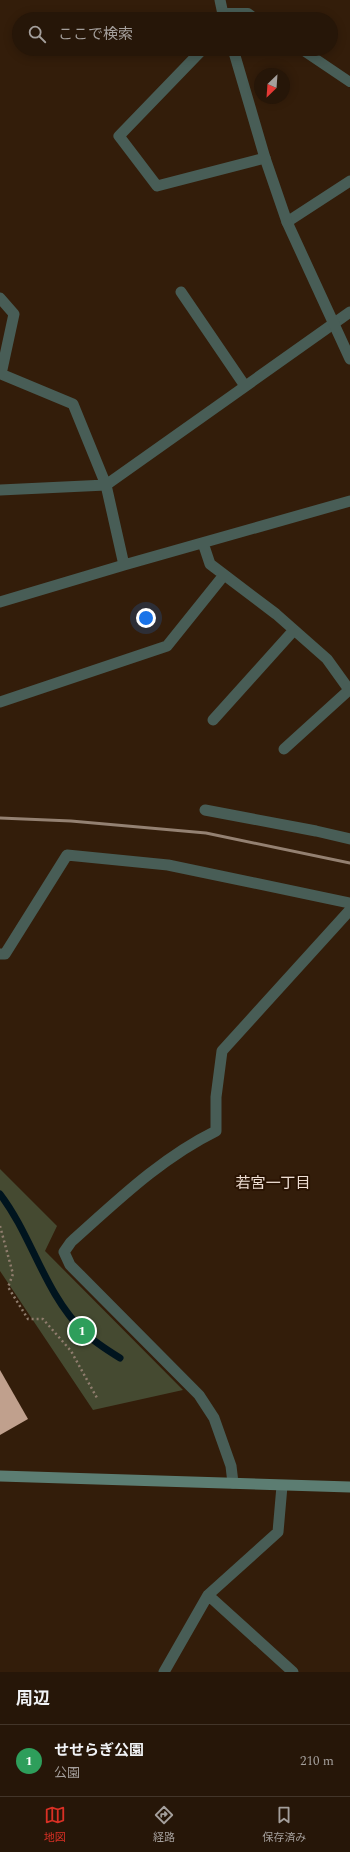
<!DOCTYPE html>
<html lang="ja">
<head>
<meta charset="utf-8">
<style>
  body { margin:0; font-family:Spectral,"Noto Sans JP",serif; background:#322316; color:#f1f3f6 }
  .compass { position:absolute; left:254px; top:68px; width:36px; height:36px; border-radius:50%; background:#261608; box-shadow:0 2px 10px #0003; rotate:205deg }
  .you { position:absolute; left:146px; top:618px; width:14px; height:14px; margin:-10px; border:3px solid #fff; border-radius:50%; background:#1a73e8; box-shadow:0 0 0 6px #1a73e833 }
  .badge { display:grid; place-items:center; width:26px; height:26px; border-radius:50%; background:#d93025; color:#fff; font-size:13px; font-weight:700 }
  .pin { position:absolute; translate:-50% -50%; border:2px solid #fff; box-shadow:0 1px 4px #0006 }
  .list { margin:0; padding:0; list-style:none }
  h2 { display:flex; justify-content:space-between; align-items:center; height:52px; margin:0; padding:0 16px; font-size:17px }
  h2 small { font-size:13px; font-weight:400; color:#a49f9c }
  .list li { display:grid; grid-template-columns:26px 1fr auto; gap:12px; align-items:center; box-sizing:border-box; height:72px; padding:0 16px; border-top:1px solid #423529 }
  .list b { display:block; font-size:15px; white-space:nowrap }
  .list p { margin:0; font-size:13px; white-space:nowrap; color:#a49f9c }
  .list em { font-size:13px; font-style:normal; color:#a49f9c }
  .icon { flex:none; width:22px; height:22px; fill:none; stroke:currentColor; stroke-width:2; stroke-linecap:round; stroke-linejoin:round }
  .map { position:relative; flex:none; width:350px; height:1672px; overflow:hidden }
  .search { position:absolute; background:#261608; box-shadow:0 2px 10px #0003; left:12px; right:12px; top:12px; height:44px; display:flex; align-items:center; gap:10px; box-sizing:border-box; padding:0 14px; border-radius:22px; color:#a49f9c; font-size:15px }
  .sheet { height:124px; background:#261608 }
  nav { display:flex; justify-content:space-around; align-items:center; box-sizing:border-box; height:56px; border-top:1px solid #423529; background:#261608; font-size:11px; color:#a49f9c }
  nav a { display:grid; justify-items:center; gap:2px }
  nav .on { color:#d93025 }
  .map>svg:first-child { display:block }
  .green { fill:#454a31 }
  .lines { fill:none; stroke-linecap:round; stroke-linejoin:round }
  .stream { stroke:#00141e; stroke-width:7 }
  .building { fill:#c0a08d }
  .path { stroke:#907d6e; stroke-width:2.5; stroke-dasharray:2 3; stroke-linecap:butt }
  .service { stroke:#485d56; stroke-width:10 }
  .minor { stroke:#485d56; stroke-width:11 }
  .tertiary { stroke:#485d56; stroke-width:11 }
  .secondary { stroke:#5c7d72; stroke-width:11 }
  .rail { stroke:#948172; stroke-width:3 }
  .labels { text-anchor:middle; stroke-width:4; stroke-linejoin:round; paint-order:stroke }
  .neighbourhood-label { font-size:15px; fill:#efdfd4; stroke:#291302 }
</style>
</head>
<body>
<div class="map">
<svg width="350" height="1672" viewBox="0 0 350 1672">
  <rect width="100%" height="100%" fill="#331d0a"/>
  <path class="green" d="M0,1169L57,1226L45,1251L183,1390L93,1410L0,1271Z"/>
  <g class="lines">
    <path class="stream" d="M0,1194C32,1236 44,1292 83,1331C94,1342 107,1350 120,1358"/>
  </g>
  <path class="building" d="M0,1370L28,1419L0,1435Z"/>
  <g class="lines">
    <path class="path" d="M0,1226L13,1274L8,1287L28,1319H43L71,1351L97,1398"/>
    <path class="service" d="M223,13H248L256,19
      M301,49L350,82"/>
    <path class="minor" d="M203,49L119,136L157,186L265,158
      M287,222L350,181
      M181,292L245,386
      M0,298L14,314L1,374L73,404L106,485L124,565
      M0,490L106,485L350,312
      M203,543L210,564L276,614L327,659L350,691
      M0,602L124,565L350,501
      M0,702L167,646L224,575
      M213,720L294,630
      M284,749L349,690
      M205,810L316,831L350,839
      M0,954H5L67,855L168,865L350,903
      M233,1483L231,1466L214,1418L199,1395L70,1265L64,1252L71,1242C117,1201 161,1158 216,1131V1097L222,1051L350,910
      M208,1595L293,1672
      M164,1672L208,1595L278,1532L282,1486"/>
    <path class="tertiary" d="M220,0L224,19
      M233,49L265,158L287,222L350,359"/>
    <path class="secondary" d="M0,1476L350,1487"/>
    <path class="rail" d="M0,818L71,821L206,833L350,863"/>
  </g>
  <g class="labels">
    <g class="neighbourhood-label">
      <text x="273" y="1188">若宮一丁目</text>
    </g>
  </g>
</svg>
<svg class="compass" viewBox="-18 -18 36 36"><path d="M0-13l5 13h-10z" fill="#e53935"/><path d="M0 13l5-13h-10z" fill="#a49f9c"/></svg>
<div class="you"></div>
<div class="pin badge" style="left:82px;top:1331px;background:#2e9e5b">1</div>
<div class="search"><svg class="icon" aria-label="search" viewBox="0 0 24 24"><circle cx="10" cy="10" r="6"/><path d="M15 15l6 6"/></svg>ここで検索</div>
</div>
<section class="sheet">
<h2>周辺<small></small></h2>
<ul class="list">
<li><span class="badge" style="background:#2e9e5b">1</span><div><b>せせらぎ公園</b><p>公園</p></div><em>210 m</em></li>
</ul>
</section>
<nav>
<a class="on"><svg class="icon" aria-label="map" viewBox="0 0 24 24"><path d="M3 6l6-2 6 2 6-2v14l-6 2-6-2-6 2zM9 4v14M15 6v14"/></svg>地図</a>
<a><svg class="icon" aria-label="directions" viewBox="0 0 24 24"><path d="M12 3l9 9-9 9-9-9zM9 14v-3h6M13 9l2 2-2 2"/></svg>経路</a>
<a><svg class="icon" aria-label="saved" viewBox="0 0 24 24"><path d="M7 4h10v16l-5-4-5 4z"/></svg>保存済み</a>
</nav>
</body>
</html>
